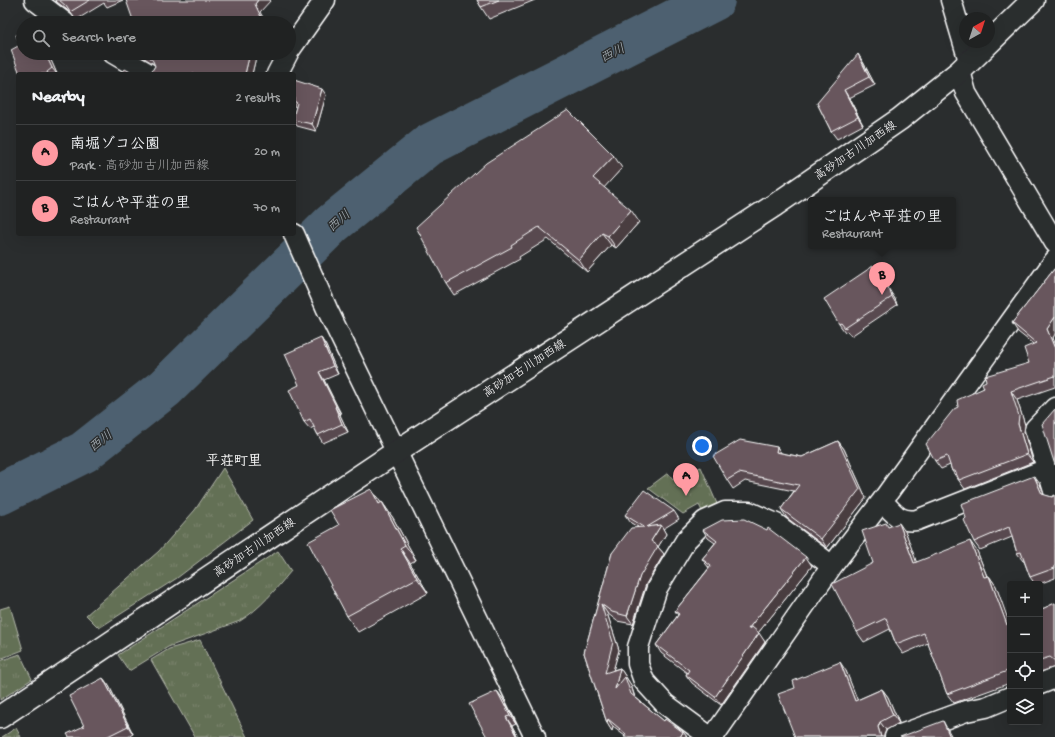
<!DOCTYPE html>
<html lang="en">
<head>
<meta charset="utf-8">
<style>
  body { margin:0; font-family:"Gochi Hand","Klee One",sans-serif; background:#2d2f2f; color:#f1f3f6 }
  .controls { position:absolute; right:12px; bottom:12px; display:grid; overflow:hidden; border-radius:4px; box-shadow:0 4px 16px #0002 }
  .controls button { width:36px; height:36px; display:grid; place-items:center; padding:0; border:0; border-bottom:1px solid #3d3f40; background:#202222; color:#f1f3f6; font:20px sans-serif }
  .compass { position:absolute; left:959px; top:12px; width:36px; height:36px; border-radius:50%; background:#202222; box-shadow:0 4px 16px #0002; rotate:39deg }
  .you { position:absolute; left:702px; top:446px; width:14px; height:14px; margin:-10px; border:3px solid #fff; border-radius:50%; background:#1a73e8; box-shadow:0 0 0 6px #1a73e833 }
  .badge { display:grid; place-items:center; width:26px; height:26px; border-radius:50%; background:#ff9aa2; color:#111; font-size:13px; font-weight:700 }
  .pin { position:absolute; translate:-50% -33px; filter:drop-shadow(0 1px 2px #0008) }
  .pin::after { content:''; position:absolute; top:21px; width:14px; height:12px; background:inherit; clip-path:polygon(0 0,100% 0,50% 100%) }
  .popup { position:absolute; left:808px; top:197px; width:148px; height:52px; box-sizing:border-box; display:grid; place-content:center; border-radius:4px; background:#202222; filter:drop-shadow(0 1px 3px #0005); font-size:13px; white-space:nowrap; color:#a2a4a5 }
  .popup b { font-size:15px; color:#f1f3f6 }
  .popup::after { content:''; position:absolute; left:50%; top:100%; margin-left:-8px; border:8px solid transparent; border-top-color:#202222 }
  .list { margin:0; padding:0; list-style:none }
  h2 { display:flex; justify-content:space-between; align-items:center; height:52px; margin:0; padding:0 16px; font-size:17px }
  h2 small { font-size:13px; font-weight:400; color:#a2a4a5 }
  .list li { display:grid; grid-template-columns:26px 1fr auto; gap:12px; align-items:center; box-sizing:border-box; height:56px; padding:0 16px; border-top:1px solid #3d3f40 }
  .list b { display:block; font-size:15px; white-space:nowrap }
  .list p { margin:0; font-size:13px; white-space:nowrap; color:#a2a4a5 }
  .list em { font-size:13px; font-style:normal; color:#a2a4a5 }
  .icon { flex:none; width:22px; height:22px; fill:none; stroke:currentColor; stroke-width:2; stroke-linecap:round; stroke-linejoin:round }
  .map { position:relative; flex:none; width:1055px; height:737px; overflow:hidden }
  .search { position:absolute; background:#202222; box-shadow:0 4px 16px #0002; left:16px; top:16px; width:280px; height:44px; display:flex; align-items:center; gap:10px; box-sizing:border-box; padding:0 14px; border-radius:22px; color:#a2a4a5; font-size:15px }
  .panel { position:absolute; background:#202222; box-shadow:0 4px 16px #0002; left:16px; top:72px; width:280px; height:164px; border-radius:4px }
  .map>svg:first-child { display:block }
  .grass { fill:url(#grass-tufts); stroke:#b2b7aa }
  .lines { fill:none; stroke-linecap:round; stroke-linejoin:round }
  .river { stroke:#4d6170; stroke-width:42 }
  .minor-casing { stroke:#fff; stroke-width:23 }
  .primary-casing { stroke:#fff; stroke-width:25 }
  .minor { stroke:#2a2d2e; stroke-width:20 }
  .primary { stroke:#2a2d2e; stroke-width:22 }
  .wall { fill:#594a50; stroke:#fff }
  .shaded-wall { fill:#493c41; stroke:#fff }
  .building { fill:#68565d; stroke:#fff }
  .labels { text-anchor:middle; stroke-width:3; stroke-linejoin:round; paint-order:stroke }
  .street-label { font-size:12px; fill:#fff; stroke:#2a2d2e }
  .water-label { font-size:13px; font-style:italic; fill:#afb8bf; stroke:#2a2d2e }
  .quarter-label { font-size:14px; font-weight:bold; fill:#fff; stroke:#2a2d2e }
</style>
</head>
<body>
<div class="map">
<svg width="1055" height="737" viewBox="0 0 1055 737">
  <defs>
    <pattern id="grass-tufts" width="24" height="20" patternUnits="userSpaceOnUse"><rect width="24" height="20" fill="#646f55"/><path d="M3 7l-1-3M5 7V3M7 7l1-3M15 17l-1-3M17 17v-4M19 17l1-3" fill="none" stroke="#7b856e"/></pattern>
  </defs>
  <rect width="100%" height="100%" fill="#2a2d2e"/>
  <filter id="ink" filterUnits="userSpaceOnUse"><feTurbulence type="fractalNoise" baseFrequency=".025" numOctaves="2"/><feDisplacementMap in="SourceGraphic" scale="8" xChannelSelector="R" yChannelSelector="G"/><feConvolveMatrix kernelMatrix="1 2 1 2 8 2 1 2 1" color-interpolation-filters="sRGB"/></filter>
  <g filter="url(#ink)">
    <path class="grass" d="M701,467L718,506L703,513L699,505L683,514L648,488L668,473L673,479Z
      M223,468L253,520L177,578L99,628L86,615L159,551L195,510Z
      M278,551L291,571C275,590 261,608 240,621L168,647L129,671L118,655Z
      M10,606L23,650L0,659V609Z
      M200,640L247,737H195L151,660L169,649Z
      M20,654L32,679L0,700V661Z
      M16,728L21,737H2Z"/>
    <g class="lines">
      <path class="river" d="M0,494L84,452L165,388L332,224L429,145L714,0"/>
      <defs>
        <path id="minor" d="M35,0L65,23
          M951,0L969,61
          M289,51L325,0
          M113,53L149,74
          M960,71L966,93L1055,243
          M277,74L288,53
          M294,234L327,309L535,737
          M1055,408L1035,429L1055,494
          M882,501C894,513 899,523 917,520L1047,469
          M1040,684L1055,678
          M710,737L665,704L644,681L638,664V647L657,588L686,540L705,521L725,512H749L776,524L832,566
          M713,737L832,566L882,501L1055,260
          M895,737L966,711L986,707L1010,697"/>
        <path id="primary" d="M0,717L396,452L775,205L900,119L960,71L1033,0"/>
      </defs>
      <use href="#minor" class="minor-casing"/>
      <use href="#primary" class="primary-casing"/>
      <use href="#minor" class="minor"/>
      <use href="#primary" class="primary"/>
    </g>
    <path class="wall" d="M55,0H123L107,7L104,3L76,20L71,13L57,2Z
      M477,0H535L489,19L481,7Z
      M20,45L23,53H50L52,57L50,58L57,74H20Z
      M137,53H257L252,74H150L155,66L154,64L138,54Z
      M863,62L875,85L849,98L863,125L837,139L831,131L817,103Z
      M294,80L326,95L316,131L297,126L294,121V114L296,107L294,106Z
      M622,168L604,187L639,222L616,248L611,245L587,272L548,239L519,257L520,259L454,295L446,283Z
      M873,266L895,299L897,305L851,336L847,331L845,332L839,324Z
      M1055,268V334L1053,338L1055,343V387L1017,400L1025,425L1024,432L1033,462L965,489L952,471L950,465L941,469L935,461L958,407L984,388L1029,363L1033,344L1018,332L1012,323Z
      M321,338L326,346L338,374L324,380L341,414L340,415L348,432L323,443L318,435L314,427L310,429L304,422L299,385Z
      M838,441L844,449L866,498L827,548L787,518L781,509L794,491L745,481L733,489L727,480L777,447L781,453L802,457Z
      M1040,484L1044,495L1052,497L1055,495V578L1039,584H1035L1030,577L1024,561H1023L1017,553L1012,537L980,550L974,542Z
      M371,489L381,503L382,502L393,518L416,560L410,563L428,593L358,632L347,616L339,525Z
      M674,511L679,519L663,529L666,534L658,547L664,554L646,584L633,624L617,621L607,613L619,650L613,670L620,668L631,685L635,697L664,721L683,732L687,737H624L625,736L613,727L612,731L607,723L584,653L612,553L638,527L631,523L625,515Z
      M888,527L906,533L916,562L977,551L987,576H989L996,586L1009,624L1010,623V683L954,703L947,694L928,643L903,654L896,644L890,629L864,642L857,632L873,563Z
      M703,530L812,566L758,633L765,642L721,705L692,683L686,675L687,673L661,653L656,645L678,615L675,611L709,568L702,559L715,543L708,538Z
      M1055,603V667L1040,672V610Z
      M846,671L857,700L882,689L888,697L899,723L886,730L884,735V737H795Z
      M103,678L109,686L133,734L128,737H69L84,726Z
      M497,691L503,699L516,724L512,726L518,737H487Z"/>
    <path class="shaded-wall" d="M258,0H271L260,12L266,23H261L255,4Z
      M45,53H46L50,58L57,74L52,68Z
      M250,53H257L252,74H245Z
      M858,54L863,62L875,85L869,77Z
      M322,89L326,95L316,131L312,124Z
      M844,90L849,98L863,125L858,117Z
      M614,156L622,168L602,190L593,178Z
      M631,210L639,222L616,248L608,236Z
      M602,233L611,245L587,272L579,260Z
      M879,274L895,299L897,305L892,297Z
      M1055,317V334L1053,338L1055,343V349L1047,329Z
      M321,338L326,346L338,374L333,366Z
      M319,372L324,380L341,414L336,406Z
      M1011,391L1017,400L1025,425L1024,432L1033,462L1027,454L1018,424Z
      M335,407L340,415L348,432L342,424Z
      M838,441L844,449L866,498L827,548L821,539Z
      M777,447L783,456L776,452Z
      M1034,476L1040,484L1047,503L1042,494Z
      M371,489L382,504H379Z
      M382,502L393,518L416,560L405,545Z
      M899,523L906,533L920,572L914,563Z
      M661,525L666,534L658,547L664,554L646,584L633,624L627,616L651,541Z
      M970,541L977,551L991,587L984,577Z
      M400,548L410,563L428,593L417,578Z
      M806,557L812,566L754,638L748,629Z
      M989,576L996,586L1010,625H1007Z
      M601,604L607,613L619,650L610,681L605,673Z
      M759,633L765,642L721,705L715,697Z
      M840,662L846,671L861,709L855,701Z
      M620,668L631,685L636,702L615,689Z
      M103,678L109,686L133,734L128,726Z
      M882,689L888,697L899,723L893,715Z
      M497,691L503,699L516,724L510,716Z
      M506,717L512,726L518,737H517Z
      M608,719L613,727L612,731L607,723Z
      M943,721L948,730L952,737H950Z
      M880,722L886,730L884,735V737H881L878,727Z
      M683,732L687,737H680Z"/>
    <path class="building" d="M59,0H90L70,12L66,6Z
      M126,0H258L255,4L262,19L261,23H134Z
      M477,0H499L481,7Z
      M23,32V53H45L52,68L47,72L48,74H20L11,50L20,45L16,35Z
      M144,53H250L245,74H150L155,66L153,61L149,56Z
      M858,54L869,77L844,90L858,117L831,131L817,103Z
      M125,69L134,74H121Z
      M294,80L322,89L312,124L294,120V114L297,103L294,101Z
      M568,110L614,156L593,178L631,210L608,236L602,233L579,260L539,227L511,245L512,247L446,283L416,227L486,163Z
      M873,266L890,291L892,297L845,328L841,323L839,324L824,299Z
      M1055,268V317L1047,329L1055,349V376L1011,391L1019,416L1018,424L1027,454L959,480L955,471H952L947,456L935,461L926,444L954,409L958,407L957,400L984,388L982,383L986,381L985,376L1029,363L1024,348L1036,343L1012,323Z
      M321,338L333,366L319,372L336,406L335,407L342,424L318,435L310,419L304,422L289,390L299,385L285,354Z
      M1055,409V465L1042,424Z
      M740,440L777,447L776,452L802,457L838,441L860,489L821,539L781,509L799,485L739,473L727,480L713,456Z
      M1034,476L1042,494L1052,497L1055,495V568L1030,577L1021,552L1017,553L1009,527L974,542L964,520L966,518L961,504Z
      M371,489L379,504L382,502L405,545L400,548L417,578L347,616L308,542L339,525L330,510Z
      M644,490L674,511L647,527L661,525L651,541L658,546L640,576L627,616L612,612L601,604L613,642L605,673L620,668L615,689L625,677L631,694L664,721L665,719L683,732L680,737H624L626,734L608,719L607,723L584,653L612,553L631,528L644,527L625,515Z
      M744,519L767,530L768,528L806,557L748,629L752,627L759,633L715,697L686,675L689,670L656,645L679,614L675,611L711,566L702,559L717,541L703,530L722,520Z
      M886,523L888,527L899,523L914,563L970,541L984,577L989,576L1007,625L1010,623V670L947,694L924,633L896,644L886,618L857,632L832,584L873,563L862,531Z
      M1055,603V661L1050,657L1040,660V610Z
      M840,662L855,701L882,689L893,715L880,722L878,727L881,737H795L778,694L795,688L793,681Z
      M103,678L128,726L106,737H69L67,734L84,726L69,696Z
      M497,691L510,716L506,717L517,737H487L469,704Z
      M943,721L950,737H900Z"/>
  </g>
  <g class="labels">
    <g class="street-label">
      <text transform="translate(855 150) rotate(-34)" y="4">高砂加古川加西線</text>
      <text transform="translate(524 368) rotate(-33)" y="4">高砂加古川加西線</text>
      <text transform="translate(254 547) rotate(-34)" y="4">高砂加古川加西線</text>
    </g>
    <g class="water-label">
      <text transform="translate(612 52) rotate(-27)" y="5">西川</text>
      <text transform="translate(338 220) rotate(-41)" y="5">西川</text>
      <text transform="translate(100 440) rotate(-38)" y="5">西川</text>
    </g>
    <g class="quarter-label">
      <text x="234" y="465">平荘町里</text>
    </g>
  </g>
</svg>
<div class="controls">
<button>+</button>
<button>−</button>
<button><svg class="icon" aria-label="locate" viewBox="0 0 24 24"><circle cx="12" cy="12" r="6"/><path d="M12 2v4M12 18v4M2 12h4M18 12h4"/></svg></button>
<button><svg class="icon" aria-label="layers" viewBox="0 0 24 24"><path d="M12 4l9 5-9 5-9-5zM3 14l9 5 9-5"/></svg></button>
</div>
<svg class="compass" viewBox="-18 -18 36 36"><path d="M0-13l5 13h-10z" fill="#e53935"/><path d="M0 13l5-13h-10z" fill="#a2a4a5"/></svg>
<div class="you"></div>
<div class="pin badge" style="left:686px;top:496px">A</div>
<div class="pin badge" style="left:882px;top:295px">B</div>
<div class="popup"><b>ごはんや平荘の里</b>Restaurant</div>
<div class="search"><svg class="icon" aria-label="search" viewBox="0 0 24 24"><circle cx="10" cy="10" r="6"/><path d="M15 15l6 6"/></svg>Search here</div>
<section class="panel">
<h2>Nearby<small>2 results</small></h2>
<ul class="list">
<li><span class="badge">A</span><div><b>南堀ゾコ公園</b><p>Park · 高砂加古川加西線</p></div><em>20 m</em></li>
<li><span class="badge">B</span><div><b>ごはんや平荘の里</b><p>Restaurant</p></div><em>70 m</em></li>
</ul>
</section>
</div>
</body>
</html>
